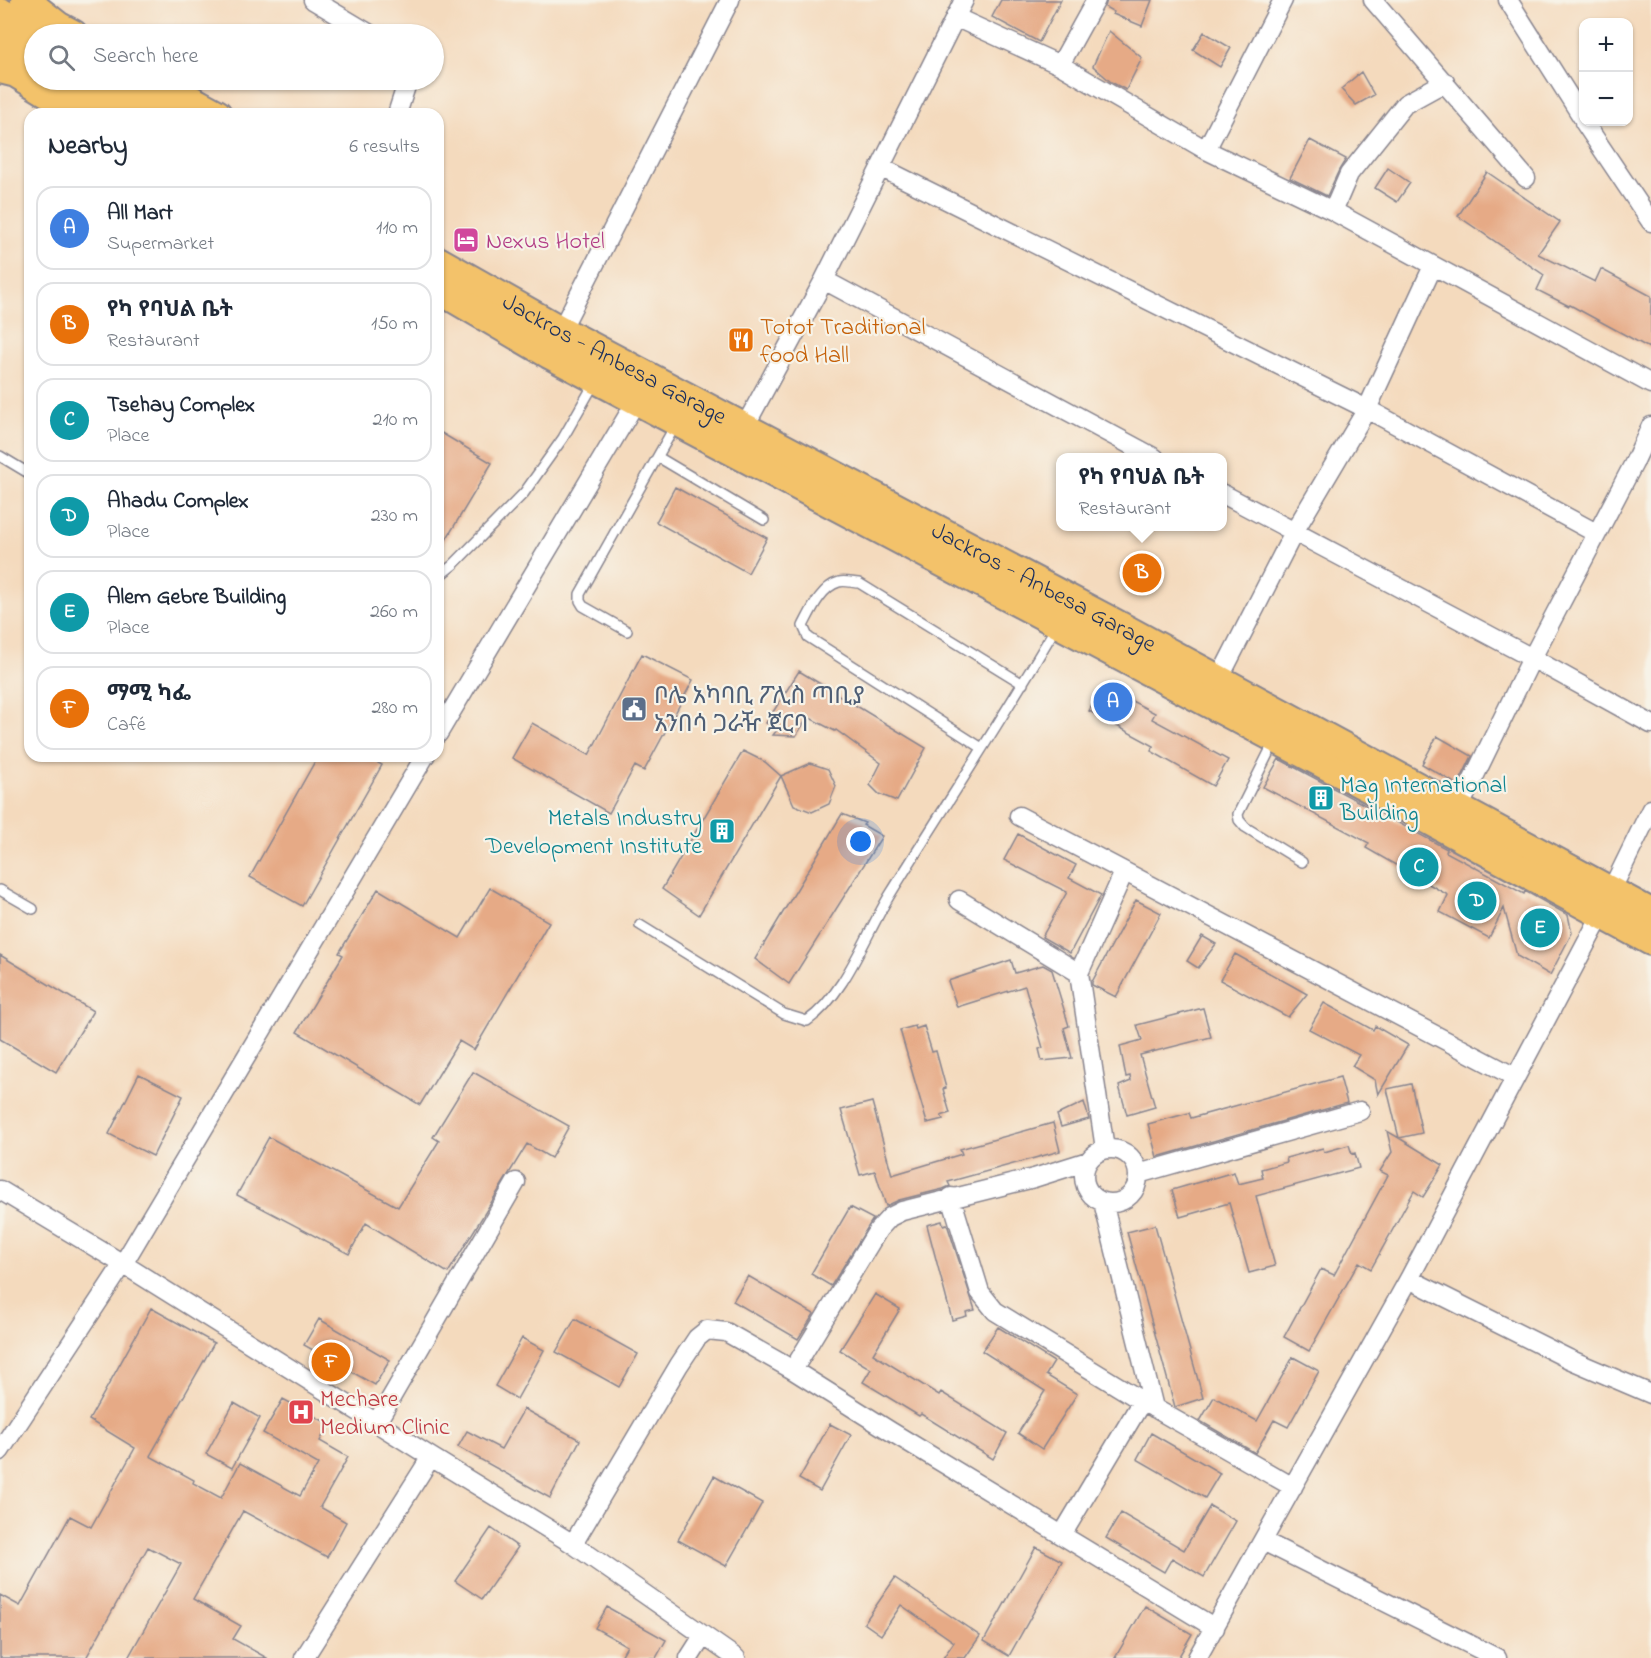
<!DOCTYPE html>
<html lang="en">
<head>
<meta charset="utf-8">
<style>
  body { margin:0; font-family:"Indie Flower","Noto Sans Ethiopic",sans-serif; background:#f6f6f7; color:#1f2937 }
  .controls { position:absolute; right:18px; top:18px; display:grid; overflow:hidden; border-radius:12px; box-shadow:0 2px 4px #0004 }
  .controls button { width:54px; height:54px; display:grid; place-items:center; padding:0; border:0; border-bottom:2px solid #e0e1e3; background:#fff; color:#1f2937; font:30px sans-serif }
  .you { position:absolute; left:861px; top:842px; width:21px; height:21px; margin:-15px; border:4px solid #fff; border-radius:50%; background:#1a73e8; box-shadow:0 0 0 9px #1a73e833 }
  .badge { display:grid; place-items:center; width:39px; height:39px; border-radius:50%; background:#1f6fb2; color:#fff; font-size:20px; font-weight:700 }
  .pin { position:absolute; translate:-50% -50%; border:3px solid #fff; box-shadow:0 2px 6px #0006 }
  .popup { position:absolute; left:1056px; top:453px; width:171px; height:78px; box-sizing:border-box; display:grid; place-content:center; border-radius:12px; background:#fff; filter:drop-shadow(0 2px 4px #0005); font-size:20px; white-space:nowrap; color:#747a83 }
  .popup b { font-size:22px; color:#1f2937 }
  .popup::after { content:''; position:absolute; left:50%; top:100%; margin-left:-12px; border:12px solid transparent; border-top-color:#fff }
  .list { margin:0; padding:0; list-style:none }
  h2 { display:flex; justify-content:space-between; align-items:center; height:78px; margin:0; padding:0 24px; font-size:26px }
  h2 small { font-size:20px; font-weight:400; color:#747a83 }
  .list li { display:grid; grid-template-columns:39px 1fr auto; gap:18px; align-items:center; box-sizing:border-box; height:84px; margin:0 12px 12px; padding:0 12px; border:2px solid #e0e1e3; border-radius:18px }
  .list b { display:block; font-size:22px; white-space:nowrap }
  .list p { margin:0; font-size:20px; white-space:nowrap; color:#747a83 }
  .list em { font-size:20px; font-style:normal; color:#747a83 }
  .icon { flex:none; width:33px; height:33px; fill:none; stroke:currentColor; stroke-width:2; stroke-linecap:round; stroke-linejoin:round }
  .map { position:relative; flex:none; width:1651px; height:1658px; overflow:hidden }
  .search { position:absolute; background:#fff; box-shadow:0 2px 4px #0004; left:24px; top:24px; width:420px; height:66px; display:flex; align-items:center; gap:15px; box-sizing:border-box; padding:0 21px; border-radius:33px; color:#747a83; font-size:22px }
  .panel { position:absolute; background:#fff; box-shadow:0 2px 4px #0004; left:24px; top:108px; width:420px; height:654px; border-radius:18px }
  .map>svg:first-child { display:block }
  .building { fill:#e6aa86 }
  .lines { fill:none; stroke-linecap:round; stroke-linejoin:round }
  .lane-casing { stroke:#88848e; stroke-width:12 }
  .street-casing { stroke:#88848e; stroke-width:21 }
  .primary-casing { stroke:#88848e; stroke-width:32 }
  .lane { stroke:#fff; stroke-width:9 }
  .street { stroke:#fff; stroke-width:18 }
  .primary { stroke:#f3c26a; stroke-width:28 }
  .labels { text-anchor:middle; stroke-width:4.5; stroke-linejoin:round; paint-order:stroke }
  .hotel-label { font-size:24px; fill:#b23c85; stroke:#f7f3e8; text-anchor:start }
  .food-label { font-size:24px; fill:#c56008; stroke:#f7f3e8; text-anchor:start }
  .street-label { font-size:24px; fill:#1b2f5e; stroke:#f7f3e8 }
  .service-label { font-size:24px; fill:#4e5e75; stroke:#f7f3e8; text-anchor:start }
  .culture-label { font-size:24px; fill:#0d838f; stroke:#f7f3e8; text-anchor:start }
  .health-label { font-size:24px; fill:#be3a42; stroke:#f7f3e8; text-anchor:start }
</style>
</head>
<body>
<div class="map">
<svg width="1651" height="1658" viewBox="0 0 1651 1658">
  <rect width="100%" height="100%" fill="#f7f3e8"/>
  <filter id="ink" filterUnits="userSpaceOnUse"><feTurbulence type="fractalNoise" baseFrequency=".0167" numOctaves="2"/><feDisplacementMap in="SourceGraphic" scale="12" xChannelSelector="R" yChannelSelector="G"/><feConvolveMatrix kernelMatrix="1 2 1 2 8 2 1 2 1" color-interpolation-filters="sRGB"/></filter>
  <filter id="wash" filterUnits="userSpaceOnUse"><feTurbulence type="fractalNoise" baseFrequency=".008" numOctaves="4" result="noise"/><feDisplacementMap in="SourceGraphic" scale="24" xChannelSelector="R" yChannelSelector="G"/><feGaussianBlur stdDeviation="1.35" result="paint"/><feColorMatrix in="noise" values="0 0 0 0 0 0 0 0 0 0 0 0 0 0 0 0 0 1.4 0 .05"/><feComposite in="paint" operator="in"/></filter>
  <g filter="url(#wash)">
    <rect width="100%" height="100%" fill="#f4dabd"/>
    <g id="blocks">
      <path class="building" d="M1001,0H1061L1039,42L992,17Z
        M1107,0H1152L1142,26L1113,14L1114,12L1105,7Z
        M1109,31L1142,58L1126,90L1111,82L1093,66Z
        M1204,32L1231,48L1220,67L1193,50Z
        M1361,72L1374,95L1356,105L1341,89Z
        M1310,140L1346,159L1339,170L1327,196L1290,178Z
        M1388,168L1410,183L1397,202L1375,188Z
        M1487,172L1560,222L1538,254L1595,282L1601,269L1651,296V349L1570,305L1569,306L1537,290L1544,275L1458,216Z
        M438,431L492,463L438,553Z
        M675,487L767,538L748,573L656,522Z
        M642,654L693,680L644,771L635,766L609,813L512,758L532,723L589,755Z
        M799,671L926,748L897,801L879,794L870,785L881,763L836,730L835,731L808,717L796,736L773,735L778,729L766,723Z
        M1103,686L1155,713L1152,719L1228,760L1213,786L1151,751L1154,746L1089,711Z
        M1437,736L1472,756L1458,785L1422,764Z
        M743,751L765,762L781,776L810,763L828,769L836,786L829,804L812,812L794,805L781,776L699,915L662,889Z
        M318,756H365L382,765L302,906L250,877Z
        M1279,759L1447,849L1446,852L1524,894L1525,891L1568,915L1572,933L1550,975L1517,956L1504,908L1489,938L1440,912L1448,895L1366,848L1369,843L1263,787Z
        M842,814L865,823L863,825L882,836L789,984L755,959Z
        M1018,834L1076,865L1069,878L1101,895L1070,953L1042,937L1067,892L1004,860Z
        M490,888L549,922L474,1050L459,1041L420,1105L297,1032L343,955L339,953L378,889L460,938Z
        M1136,900L1161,913L1116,997L1092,985V982Z
        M1202,936L1216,944L1198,968L1187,961Z
        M1235,954L1291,985L1307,994L1288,1017L1220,980Z
        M0,955L93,1011L56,1072L0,1039Z
        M1011,960L1015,973L1043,965L1052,970L1069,1026L1064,1028L1072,1058L1042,1061L1039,1049L1043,1048L1025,986L957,1007L948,981Z
        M1324,1003L1373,1030L1375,1026L1408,1045L1378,1095L1375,1080L1352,1066L1359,1055L1309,1029Z
        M1203,1008L1211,1037L1140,1055L1155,1107L1127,1115L1119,1086L1131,1081L1130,1076L1126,1077L1120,1046L1142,1040L1137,1025Z
        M915,1026L916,1029L924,1026L932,1052L936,1051L946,1088L943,1089L950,1113L941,1116L943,1119L927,1123L900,1030Z
        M473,1072L569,1126L551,1158L527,1144L448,1273L366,1223L349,1254L237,1195L269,1137L398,1207L439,1141L433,1137Z
        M139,1074L183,1096L153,1156L109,1134Z
        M1340,1077L1347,1103L1157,1157L1148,1124L1189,1113L1191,1118Z
        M1411,1084L1422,1133L1399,1138L1443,1165L1423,1197L1414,1191L1371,1269L1359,1262L1309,1351L1284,1337L1321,1269L1334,1275L1388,1175L1380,1171L1392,1152L1387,1131L1399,1138L1387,1089Z
        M872,1102L892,1175L962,1154L960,1149L1053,1123L1060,1151L948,1182L950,1186L943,1189L899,1200L886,1206L875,1171L860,1175L841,1110Z
        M1084,1102L1089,1119L1061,1127L1057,1115Z
        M1349,1145L1352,1154L1355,1153L1359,1168L1256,1196L1275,1266L1249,1273L1229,1203L1180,1217L1172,1190L1234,1172L1238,1184L1263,1178L1261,1169L1287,1162L1286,1158L1323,1148L1324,1152Z
        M850,1207L873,1219L831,1286L811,1274Z
        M942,1221L943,1225L947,1224L975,1310L966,1312L967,1316L952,1320L927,1225Z
        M1155,1225L1203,1398L1175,1407L1127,1232Z
        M748,1276L814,1314L798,1339L733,1301Z
        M875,1294L900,1309L873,1354L939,1395L941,1392L1007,1433L993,1459L921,1414L919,1416L863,1382L871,1369L840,1350Z
        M151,1308L214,1343L150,1456L194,1480L193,1483L221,1498L240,1463L300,1496L318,1464L263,1433L283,1399L329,1424L320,1441L348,1457L320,1507L346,1522L327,1557L243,1511L193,1599L241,1626L233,1639L267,1658H128L181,1564L148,1547L86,1658H0V1595L20,1606L70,1516L91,1527L135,1448L89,1420Z
        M319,1319L390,1360L375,1385L304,1345Z
        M575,1319L638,1354L619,1387L556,1352Z
        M998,1327L1054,1362L1046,1375L1077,1394L1042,1449L1018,1433L1045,1391L982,1351Z
        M522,1338L544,1350L517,1399L495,1386Z
        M1293,1357L1319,1371L1288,1427L1274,1420L1255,1453L1200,1421L1214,1397L1257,1421Z
        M234,1403L260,1418L232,1468L206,1454Z
        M524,1409L580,1440L550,1498L458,1447L467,1431L501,1449Z
        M830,1424L851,1435L820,1491L799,1479Z
        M1151,1433L1220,1473L1205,1498L1137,1459Z
        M714,1476L762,1503L726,1566L678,1540Z
        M1210,1506L1236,1521L1204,1577L1172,1558L1164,1572L1106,1538L1121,1513L1184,1550Z
        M491,1528L518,1547L482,1599L455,1581Z
        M1036,1547L1062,1561L1009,1656L984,1641Z
        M895,1578L980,1636L965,1658H943L954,1642L901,1605L881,1635L864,1623Z
        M1145,1606L1192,1634L1178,1658H1115Z
        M607,1607L666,1640L656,1658H620L627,1646L595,1628Z"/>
    </g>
  </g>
  <g filter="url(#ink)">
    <use href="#blocks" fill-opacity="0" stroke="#88848e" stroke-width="1.5"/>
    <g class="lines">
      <defs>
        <path id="lane" d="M0,456L30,474
          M658,457L764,520
          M438,577L453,565L524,493L563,438L595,382
          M627,631L583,606L580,601V594L676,424
          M1274,742L1238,814L1239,820L1245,827L1302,862
          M982,748L808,637L803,626C811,611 821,587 839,582C845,580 853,583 859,583L1023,684
          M0,890L33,909
          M640,925L784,1014L807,1021C846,994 866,933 891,893C946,804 1005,716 1057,625"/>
        <path id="street" d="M313,0L370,34
          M1373,0L1526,178
          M1508,0L1584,120
          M955,17L1060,65L1206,150L1333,211L1651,384
          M1060,65L1096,0
          M397,114L408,80
          M1584,122L1651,222
          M1206,150L1283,0
          M880,167L1367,409L1596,533
          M1333,211L1349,174L1405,104L1445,82
          M824,280L1155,458
          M556,340L730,0
          M744,428L824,280L964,0
          M1223,494L1532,658L1651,724
          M1219,679L1294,532L1367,409L1433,266
          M438,734L637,400
          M1459,808L1532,658L1634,463L1651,426
          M1019,816L1515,1077
          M959,900L1079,973
          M1105,1149L1079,973L1124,872
          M1084 1176a27 27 0 1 1 54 0a27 27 0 1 1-54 0Z
          M1138,1174L1360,1111
          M0,1190L123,1264L431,1457L573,1544L736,1658
          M951,1197L980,1292L995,1311L1142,1401L1293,1487
          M1103,1202L1154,1408
          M1409,1279L1569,1359L1651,1394
          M793,1370L878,1230L890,1217L902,1211L1034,1178L1088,1161
          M377,1422L516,1182
          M0,1451L123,1264L425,756
          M1062,1535L1142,1401
          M1263,1541L1497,1658
          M573,1544L679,1365L697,1338L707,1330L726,1332L793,1370L890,1431L1215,1628
          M304,1658L431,1457
          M689,1658L703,1636
          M1197,1658L1409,1279L1605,908L1611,891L1651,809"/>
        <g id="primary">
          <path d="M25,0L58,26L73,34"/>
          <path d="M0,12L41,34"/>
          <path d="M0,40L34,58"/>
          <path d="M0,69L16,73L83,114"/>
          <path d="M73,80L132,114"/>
          <path d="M120,80L171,110"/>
          <path d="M155,80L217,114"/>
          <path id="s1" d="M438,261L560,330L1114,623L1651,913"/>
          <path d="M438,289L549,354L1407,808L1651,941"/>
        </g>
      </defs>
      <use href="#lane" class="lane-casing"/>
      <use href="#street" class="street-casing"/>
      <use href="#primary" class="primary-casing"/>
      <use href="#lane" class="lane"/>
      <use href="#street" class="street"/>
      <use href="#primary" class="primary"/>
    </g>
  </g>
  <defs>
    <symbol id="hotel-square" viewBox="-11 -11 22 22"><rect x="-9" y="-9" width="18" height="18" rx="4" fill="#d1479c" stroke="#f7f3e8"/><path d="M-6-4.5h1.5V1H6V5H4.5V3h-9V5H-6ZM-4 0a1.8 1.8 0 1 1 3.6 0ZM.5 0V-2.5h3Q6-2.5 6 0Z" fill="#fff"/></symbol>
    <symbol id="restaurant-square" viewBox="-11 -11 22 22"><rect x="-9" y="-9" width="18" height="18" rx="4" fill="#e8710a" stroke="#f7f3e8"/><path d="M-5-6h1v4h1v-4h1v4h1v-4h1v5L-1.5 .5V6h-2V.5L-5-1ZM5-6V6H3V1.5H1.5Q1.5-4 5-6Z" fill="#fff"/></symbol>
    <symbol id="civic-square" viewBox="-11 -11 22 22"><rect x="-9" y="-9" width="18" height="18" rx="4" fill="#5c6f8a" stroke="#f7f3e8"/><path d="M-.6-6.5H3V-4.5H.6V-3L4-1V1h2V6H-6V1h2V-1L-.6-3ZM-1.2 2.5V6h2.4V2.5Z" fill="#fff"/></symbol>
    <symbol id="building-square" viewBox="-11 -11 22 22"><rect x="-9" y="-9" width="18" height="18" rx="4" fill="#0f9aa8" stroke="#f7f3e8"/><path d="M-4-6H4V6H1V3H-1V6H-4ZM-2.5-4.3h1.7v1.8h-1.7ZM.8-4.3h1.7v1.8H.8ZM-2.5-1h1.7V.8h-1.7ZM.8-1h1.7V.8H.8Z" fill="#fff"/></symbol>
    <symbol id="hospital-square" viewBox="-11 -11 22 22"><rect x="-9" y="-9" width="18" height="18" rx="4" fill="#e0444e" stroke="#f7f3e8"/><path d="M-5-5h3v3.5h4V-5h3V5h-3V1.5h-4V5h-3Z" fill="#fff"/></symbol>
  </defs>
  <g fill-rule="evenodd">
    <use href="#hotel-square" x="451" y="225" width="30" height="30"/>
    <use href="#restaurant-square" x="726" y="325" width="30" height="30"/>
    <use href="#civic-square" x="619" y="694" width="30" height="30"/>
    <use href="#building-square" x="1306" y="783" width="30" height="30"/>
    <use href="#building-square" x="707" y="816" width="30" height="30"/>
    <use href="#hospital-square" x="286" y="1397" width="30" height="30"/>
  </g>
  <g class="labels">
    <g class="hotel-label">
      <text x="486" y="248">Nexus Hotel</text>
    </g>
    <g class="food-label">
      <text x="760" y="334">Totot Traditional<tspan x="760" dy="28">food Hall</tspan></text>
    </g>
    <g class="street-label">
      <text dy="8" stroke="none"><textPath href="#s1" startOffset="202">Jackros - Anbesa Garage</textPath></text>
      <text dy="8" stroke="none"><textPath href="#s1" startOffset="688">Jackros - Anbesa Garage</textPath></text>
    </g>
    <g class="service-label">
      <text x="654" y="703">ቦሌ አካባቢ ፖሊስ ጣቢያ<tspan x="654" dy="28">አንበሳ ጋራዥ ጀርባ</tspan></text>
    </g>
    <g class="culture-label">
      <text x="1340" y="792">Mag International<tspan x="1340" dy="28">Building</tspan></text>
      <text x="702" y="825" text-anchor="end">Metals Industry<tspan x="702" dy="28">Development Institute</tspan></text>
    </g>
    <g class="health-label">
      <text x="320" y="1406">Mechare<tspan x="320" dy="28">Medium Clinic</tspan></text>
    </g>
  </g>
</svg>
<div class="controls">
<button>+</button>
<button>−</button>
</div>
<div class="you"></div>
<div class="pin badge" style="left:1113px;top:702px;background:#3f7fe0">A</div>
<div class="pin badge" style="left:1142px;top:573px;background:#e8710a">B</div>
<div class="popup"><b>የካ የባህል ቤት</b>Restaurant</div>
<div class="pin badge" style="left:1419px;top:867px;background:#0f9aa8">C</div>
<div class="pin badge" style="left:1477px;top:901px;background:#0f9aa8">D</div>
<div class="pin badge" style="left:1540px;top:928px;background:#0f9aa8">E</div>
<div class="pin badge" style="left:331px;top:1362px;background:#e8710a">F</div>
<div class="search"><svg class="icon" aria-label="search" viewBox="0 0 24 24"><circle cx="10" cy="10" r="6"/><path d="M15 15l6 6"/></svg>Search here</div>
<section class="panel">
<h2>Nearby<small>6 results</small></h2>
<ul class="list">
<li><span class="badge" style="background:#3f7fe0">A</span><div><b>All Mart</b><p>Supermarket</p></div><em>110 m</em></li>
<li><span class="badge" style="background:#e8710a">B</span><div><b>የካ የባህል ቤት</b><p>Restaurant</p></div><em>150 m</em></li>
<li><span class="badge" style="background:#0f9aa8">C</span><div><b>Tsehay Complex</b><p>Place</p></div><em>210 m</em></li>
<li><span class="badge" style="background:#0f9aa8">D</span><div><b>Ahadu Complex</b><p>Place</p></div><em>230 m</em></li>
<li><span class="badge" style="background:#0f9aa8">E</span><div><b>Alem Gebre Building</b><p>Place</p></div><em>260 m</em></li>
<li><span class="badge" style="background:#e8710a">F</span><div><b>ማሚ ካፌ</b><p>Café</p></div><em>280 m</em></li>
</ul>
</section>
</div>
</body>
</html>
